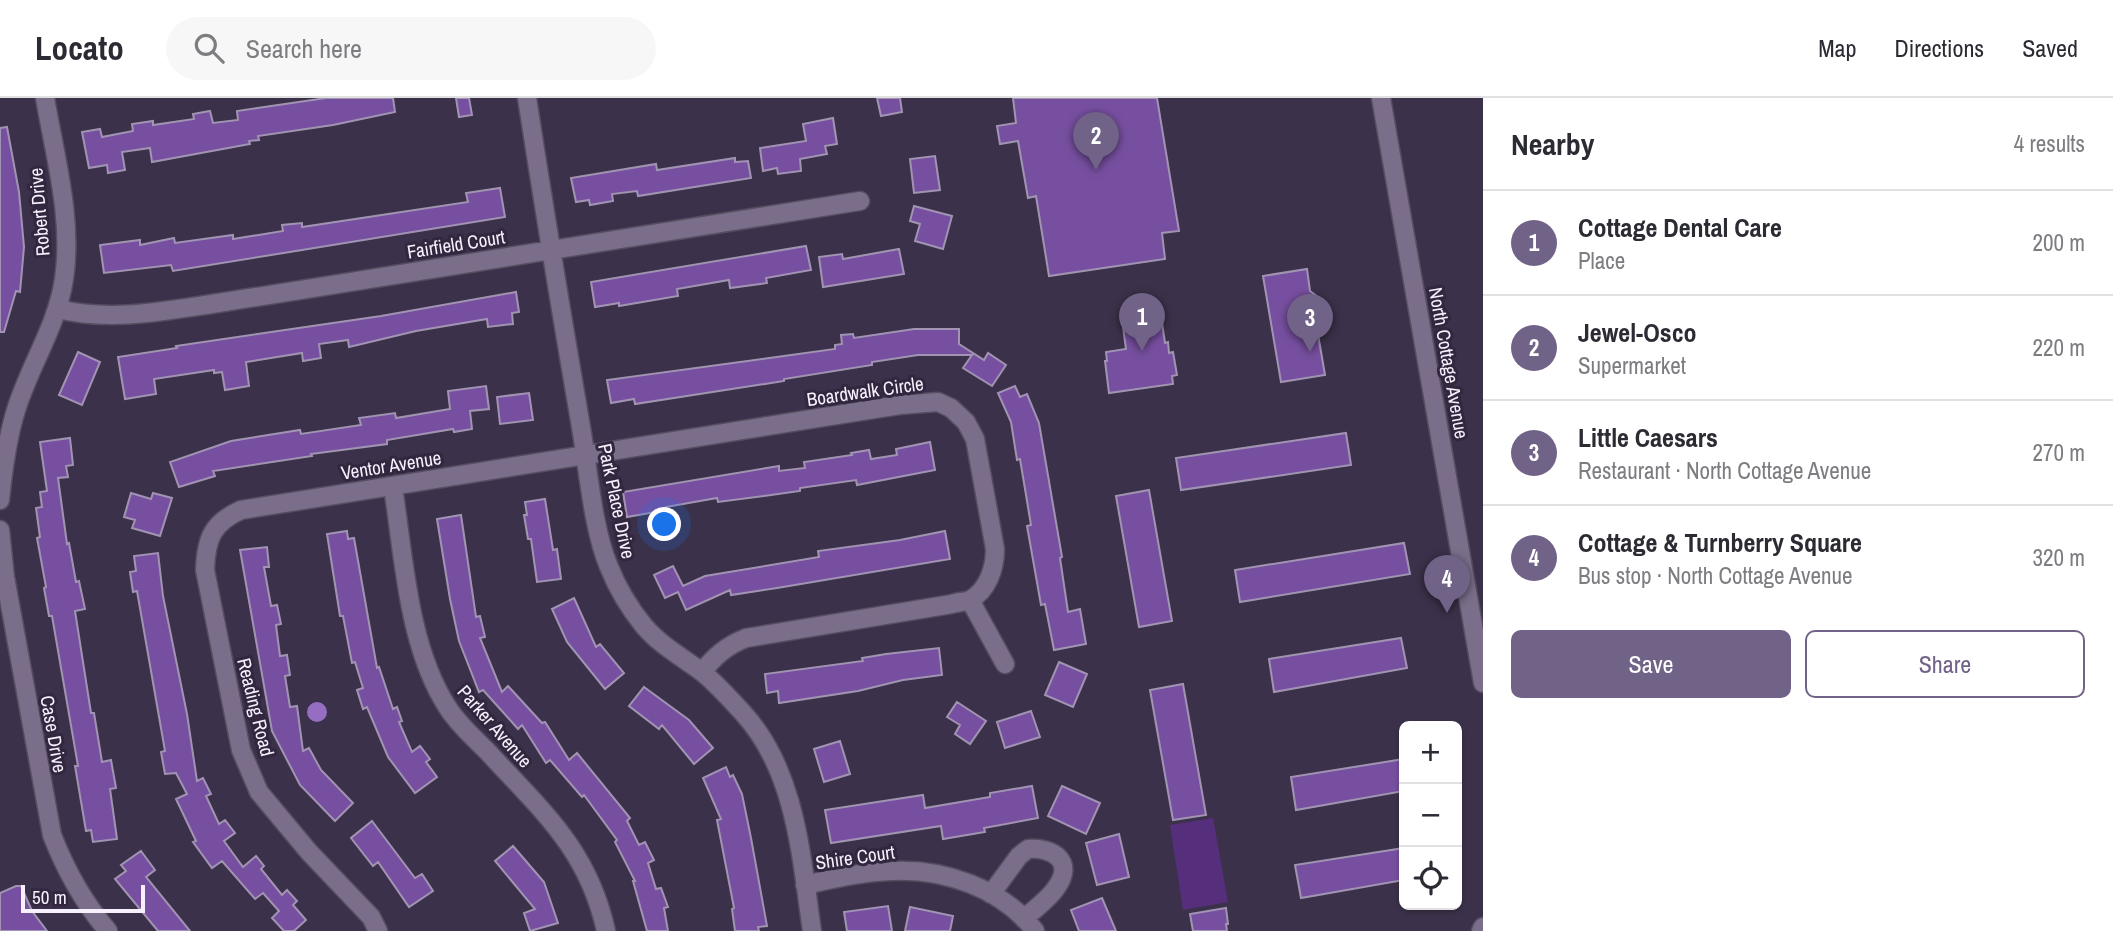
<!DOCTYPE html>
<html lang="en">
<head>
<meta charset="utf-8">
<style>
  body { margin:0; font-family:"Archivo Narrow",sans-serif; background:#f7f7f7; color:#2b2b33 }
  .controls { position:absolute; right:21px; bottom:21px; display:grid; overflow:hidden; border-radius:10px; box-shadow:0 2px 5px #0004 }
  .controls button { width:63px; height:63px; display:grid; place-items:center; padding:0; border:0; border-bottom:2px solid #e1e1e2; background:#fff; color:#2b2b33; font:35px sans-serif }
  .scale { position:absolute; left:21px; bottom:18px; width:124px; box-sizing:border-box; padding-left:7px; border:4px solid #f6f1fd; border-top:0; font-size:19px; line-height:24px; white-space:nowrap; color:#f6f1fd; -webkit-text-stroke:5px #32273f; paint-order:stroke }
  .you { position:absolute; left:665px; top:427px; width:24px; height:24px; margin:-18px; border:5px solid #fff; border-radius:50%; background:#1a73e8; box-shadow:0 0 0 10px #1a73e833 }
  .badge { display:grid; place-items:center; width:46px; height:46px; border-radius:50%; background:#716288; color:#fff; font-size:23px; font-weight:700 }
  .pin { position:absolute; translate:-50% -58px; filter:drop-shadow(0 2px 4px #0008) }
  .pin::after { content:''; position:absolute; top:37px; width:24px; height:21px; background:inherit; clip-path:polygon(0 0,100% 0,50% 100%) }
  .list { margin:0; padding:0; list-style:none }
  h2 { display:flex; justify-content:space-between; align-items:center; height:91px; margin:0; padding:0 28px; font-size:30px }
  h2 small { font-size:23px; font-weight:400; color:#7c7c81 }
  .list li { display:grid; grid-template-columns:46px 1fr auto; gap:21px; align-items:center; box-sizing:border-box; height:105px; padding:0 28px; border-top:2px solid #e1e1e2 }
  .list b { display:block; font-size:26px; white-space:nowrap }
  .list p { margin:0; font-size:23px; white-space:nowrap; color:#7c7c81 }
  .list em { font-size:23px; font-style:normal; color:#7c7c81 }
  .actions { display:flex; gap:14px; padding:21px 28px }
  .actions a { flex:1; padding:16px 0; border:2px solid #716288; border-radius:10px; text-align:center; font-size:24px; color:#716288 }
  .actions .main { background:#716288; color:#fff }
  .icon { flex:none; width:38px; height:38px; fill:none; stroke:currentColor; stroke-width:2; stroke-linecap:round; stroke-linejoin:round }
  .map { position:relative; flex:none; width:1483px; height:833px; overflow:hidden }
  header { display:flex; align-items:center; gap:42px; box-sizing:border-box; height:98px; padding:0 35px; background:#fff; border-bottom:2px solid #e1e1e2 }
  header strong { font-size:33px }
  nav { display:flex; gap:38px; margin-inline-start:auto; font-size:24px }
  .search { width:490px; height:63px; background:#f7f7f7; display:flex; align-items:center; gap:18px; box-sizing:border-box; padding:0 24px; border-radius:38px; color:#7c7c81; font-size:26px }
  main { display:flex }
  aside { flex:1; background:#fff }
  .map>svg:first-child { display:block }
  .green { fill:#562f7c }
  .water { fill:#956dc1 }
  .building { fill:#774fa0; stroke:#a194b2; stroke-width:2 }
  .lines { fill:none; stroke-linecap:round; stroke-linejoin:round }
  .minor-casing { stroke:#564d60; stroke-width:21 }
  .secondary-casing { stroke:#564d60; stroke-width:21 }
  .minor { stroke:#7a6e8a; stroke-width:18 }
  .secondary { stroke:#7a6e8a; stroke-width:18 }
  .labels { text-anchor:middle; stroke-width:6; stroke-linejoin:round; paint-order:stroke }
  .street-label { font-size:19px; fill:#f6f1fd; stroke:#32273f }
</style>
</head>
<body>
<header>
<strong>Locato</strong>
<div class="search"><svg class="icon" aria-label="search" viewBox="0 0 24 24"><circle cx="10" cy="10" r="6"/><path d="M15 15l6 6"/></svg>Search here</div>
<nav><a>Map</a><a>Directions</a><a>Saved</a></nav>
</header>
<main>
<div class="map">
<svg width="1483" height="833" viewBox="0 0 1483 833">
  <rect width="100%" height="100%" fill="#3c314a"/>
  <path class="green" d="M1213,720L1228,804L1183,812L1170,727Z"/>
  <path class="water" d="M307 614a10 10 0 1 1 20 0a10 10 0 1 1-20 0Z"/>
  <path class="building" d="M326,0H393L395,14L333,27L258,38L259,42L249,43L250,46L152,64L150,50L122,54L125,72L108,75L107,67L89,70L82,34L100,31L102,39L133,33L132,26L153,23V27L194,21L193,16L210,13L213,25L238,22L237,13Z
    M456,0H469L472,17L459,19Z
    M877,0H900L902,14L881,18Z
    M1013,0H1157L1179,133L1162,135L1165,161L1049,178L1036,98L1028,100L1018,43L1000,46L997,28L1016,25Z
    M833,20L837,46L825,48L827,56L800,61L801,73L778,76L777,70L763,73L760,50L806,43L803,26Z
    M7,29L19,94L24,149L20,194L16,193L4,234H0V30Z
    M935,58L940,92L914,95L910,61Z
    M735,60V64L748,63L751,80L638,98L637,93L612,96L613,103L590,107L589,102L576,104L571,80L656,66L657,72Z
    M500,90L505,119L173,173L171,167L104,175L100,147L140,142V147L174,140L175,145L233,137V141L283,133L282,127L302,125V129L468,104L466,95Z
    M914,108L952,118L943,151L915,143L920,126L910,123Z
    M806,148L811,172L766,180L767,185L730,190L729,182L677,191L678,198L619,208V205L595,209L591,184Z
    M899,151L904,176L823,189L819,159L842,156L843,161Z
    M1307,171L1310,193L1322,202L1314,213L1325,277L1281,284L1263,178Z
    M516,194L519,214L512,215L513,226L488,229L487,221L416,233L349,249L348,242L319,246L321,260L303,263L302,255L246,264L249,288L225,292L222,274L214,275V272L154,281L156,296L125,301L118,259L177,250L176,248L381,218Z
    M1156,208L1158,219L1161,218L1165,245L1168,244L1169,255L1173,254L1177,277L1172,278L1173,286L1109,295L1105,263H1107L1106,254L1126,251L1121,214Z
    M914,231H959V246L984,262L988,255L1006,267L992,288L963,270L972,257H918L872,264V267L784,281V283L635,306L634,301L611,305L607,282L835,251V247L842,246L841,237L853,236L854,240Z
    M78,254L100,264L82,307L59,297Z
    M486,288L489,311L470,313L472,331L454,334L453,331L387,342V346L311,356L312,358L213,373L215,378L179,389L170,364L231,343L300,332L301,336L361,327L359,320L395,315L396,320L450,311L448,293Z
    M1015,288L1020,299L1027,296L1039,325L1062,459L1060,460L1068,514L1080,511L1086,546L1054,552L1045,506L1041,507L1027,428L1031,427L1020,361L1017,362L1011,324L998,295Z
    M529,295L533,322L500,326L497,299Z
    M1346,335L1351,367L1181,392L1176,360Z
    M70,340L73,367L66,368L68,379L58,380L67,446L69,445L76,484L79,483L85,511L75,513L91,615H94L102,664L111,662L116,690L110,691L117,741L93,744L91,732L86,733L75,668H78L52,518H49L44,490L46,489L37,440L40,439L36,410L42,409L40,394L47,393L40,344Z
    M930,344L935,372L857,387L856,382L800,390V393L764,398L718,404L717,400L666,409L667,412L627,419L623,394L779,368V373L805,370L804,364L852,357L851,355L869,352L871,361L897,357L896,351Z
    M1149,392L1172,523L1139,529L1116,398Z
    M131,395L151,401L153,395L172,400L160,438L132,430L135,422L124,419Z
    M545,401L553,452L557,451L561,481L537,484L531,441H528L524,417H527L525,404Z
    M461,417L476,519L480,518L485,539L480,540L502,594L508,588L542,625L545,624L569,662L577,655L630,720L627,723L639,747L645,744L654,762L648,765L656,791L661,790L668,809L664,810L668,833H647L633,783H635L615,744L617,742L584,697L582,699L550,662L546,665L522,627L518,631L483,592L479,594L459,543L450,501L437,421Z
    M347,433L348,441L354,440L377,570L379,569L393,611L397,609L402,623L399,624L412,654L420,648L430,661L426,664L437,679L415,695L388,659L367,609L363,611L357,592L363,590L355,564L352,565L343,518H340L327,436Z
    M945,433L950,461L777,490L731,497L730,492L686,512L678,494L665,500L654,477L673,468L683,488L705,478L819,459L818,453L900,442Z
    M1404,445L1410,476L1240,504L1235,472Z
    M267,449L269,469H264L271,508L277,507L281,526L276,527L280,558L287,557L290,577L285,578L290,609L297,608L303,653L309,650L321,672L353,705L335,723L300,687L272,633L240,452Z
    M158,455L163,498L187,616L197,683L203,680L211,696L206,698L219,726L225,722L235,735L224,743L243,769L256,758L264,768L261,771L282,797L287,792L297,803L293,807L306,822L294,833H284L272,820L279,813L263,795L255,801L222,763L212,770L193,744L196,743L176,701L187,696L176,675L165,676L161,654L165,653L137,493L133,494L130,474L136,473L134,458Z
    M574,500L596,549L600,546L624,575L605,591L567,544L552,511Z
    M1401,540L1407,570L1274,594L1269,561Z
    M939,550L942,577L903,582L858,593L779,605L778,593L767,595L765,576L863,563L862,560L886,556Z
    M1059,564L1087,576L1073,609L1045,597Z
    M1183,586L1206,717L1173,722L1150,592Z
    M644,589L689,622L713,650L694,666L662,627L659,631L629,608Z
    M957,604L986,623L970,646L955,636L960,627L947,619Z
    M1031,613L1040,639L1005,650L997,624Z
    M840,643L850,676L824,684L814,651Z
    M1404,661V693L1296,712L1291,679Z
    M726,669L730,679L733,677L742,696L751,740L767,828L758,829L759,833H735L732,811L734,810L717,722L721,721L703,680Z
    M1032,688L1038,720L984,730L985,734L943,741L941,728L831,745L825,712L923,697L925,710L990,699V695Z
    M1062,688L1100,705L1086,736L1048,718Z
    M372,723L415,780L422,776L433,793L409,809L378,764L373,768L351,740Z
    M1119,736L1129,779L1097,787L1086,745Z
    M513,748L544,784L558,825L530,833L524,815L535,811L495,763Z
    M1404,750V782L1301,800L1295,767Z
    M141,753L155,772L146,779L190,833H158L115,781L126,773L121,767Z
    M16,788H21L32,813L47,833H0V795Z
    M1102,800L1116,833H1079L1071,812Z
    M888,808L892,833H847L844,814Z
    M910,809L953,818L950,833H905Z
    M1226,810L1228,826H1226L1227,833H1193L1190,816Z"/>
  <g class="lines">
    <defs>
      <path id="minor" d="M527,0C544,110 562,219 581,329C588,370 593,432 609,469C617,489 630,511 644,528C660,547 682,559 702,574C717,586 730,601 743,615C796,673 801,758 812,833
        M58,211C111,224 164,213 218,205L860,103
        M393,389C404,460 408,549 448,610C458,626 474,640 487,653C542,713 588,751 606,833
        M0,402C3,372 7,341 16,312C30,267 57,228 64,181C73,121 55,59 45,0
        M0,432L5,479L52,737C66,773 83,804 108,833
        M970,502L1005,566
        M805,787C833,781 862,774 891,773C943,770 1002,790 1035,833
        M991,796L1019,758L1028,751C1054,749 1075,764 1056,790C1048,802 1034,811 1024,821
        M378,833L371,819L309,754L259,694L241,652L205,472C206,441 212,425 241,412L900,307L938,304L951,310L966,324L975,341L995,451C995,470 988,492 970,502C965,504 957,504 952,506L746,540C726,548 715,558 702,574"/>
      <path id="secondary" d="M1381,0L1483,585
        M1481,833L1483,829"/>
    </defs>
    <use href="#minor" class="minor-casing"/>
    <use href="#secondary" class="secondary-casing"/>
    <use href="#minor" class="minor"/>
    <use href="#secondary" class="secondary"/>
  </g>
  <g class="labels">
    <g class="street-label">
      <text transform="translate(39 114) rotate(-95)" y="7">Robert Drive</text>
      <text transform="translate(456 146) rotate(-9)" y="7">Fairfield Court</text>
      <text transform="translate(1449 265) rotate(80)" y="7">North Cottage Avenue</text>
      <text transform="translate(865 293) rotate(-8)" y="7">Boardwalk Circle</text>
      <text transform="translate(391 367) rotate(-9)" y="7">Ventor Avenue</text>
      <text transform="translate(617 403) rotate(78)" y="7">Park Place Drive</text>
      <text transform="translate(256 609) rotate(76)" y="7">Reading Road</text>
      <text transform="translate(495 628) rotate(49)" y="7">Parker Avenue</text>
      <text transform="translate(54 636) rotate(80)" y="7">Case Drive</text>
      <text transform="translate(855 759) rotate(-8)" y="7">Shire Court</text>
    </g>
  </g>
</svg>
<div class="controls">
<button>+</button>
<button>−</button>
<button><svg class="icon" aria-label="locate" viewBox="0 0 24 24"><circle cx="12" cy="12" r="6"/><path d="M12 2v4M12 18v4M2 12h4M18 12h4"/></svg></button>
</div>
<div class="scale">50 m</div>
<div class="you"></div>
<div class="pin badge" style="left:1142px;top:253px">1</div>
<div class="pin badge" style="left:1096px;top:72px">2</div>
<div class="pin badge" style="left:1310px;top:254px">3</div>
<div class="pin badge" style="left:1447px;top:515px">4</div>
</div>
<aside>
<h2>Nearby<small>4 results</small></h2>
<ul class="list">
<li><span class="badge">1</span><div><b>Cottage Dental Care</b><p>Place</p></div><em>200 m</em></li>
<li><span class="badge">2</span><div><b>Jewel-Osco</b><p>Supermarket</p></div><em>220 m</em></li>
<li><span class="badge">3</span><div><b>Little Caesars</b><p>Restaurant · North Cottage Avenue</p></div><em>270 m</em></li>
<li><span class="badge">4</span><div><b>Cottage &amp; Turnberry Square</b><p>Bus stop · North Cottage Avenue</p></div><em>320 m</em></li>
</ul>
<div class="actions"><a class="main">Save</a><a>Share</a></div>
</aside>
</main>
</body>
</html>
